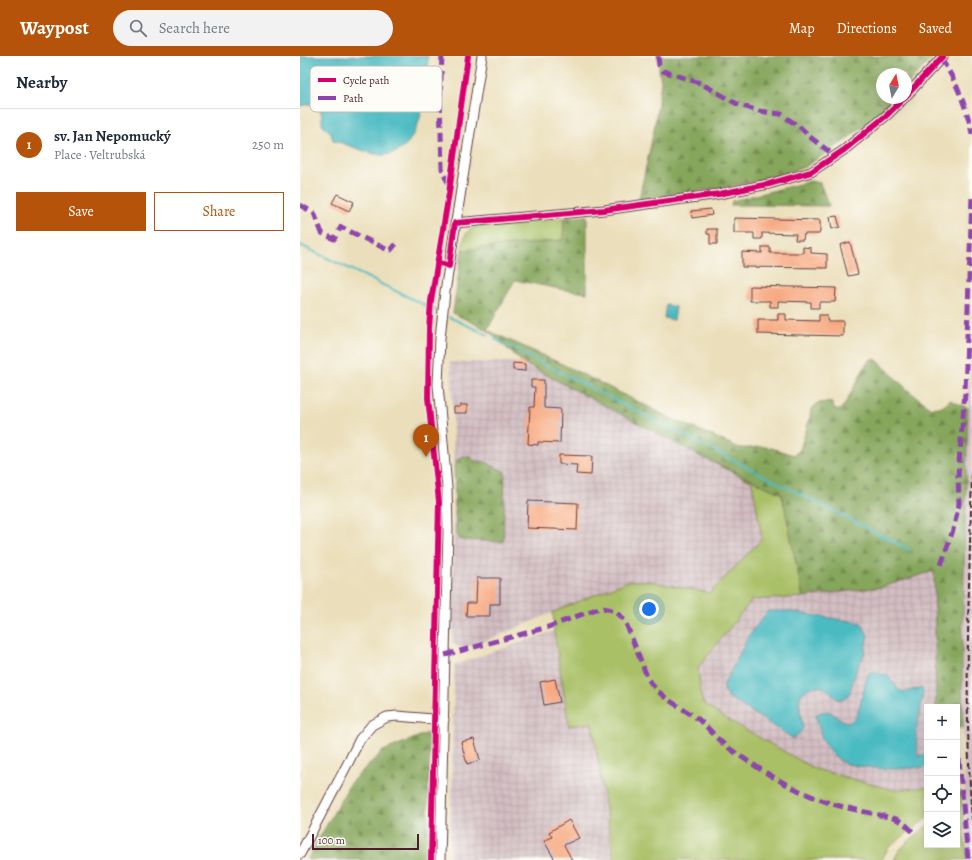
<!DOCTYPE html>
<html lang="en">
<head>
<meta charset="utf-8">
<style>
  body { margin:0; font-family:Alegreya,serif; background:#f2f2f3; color:#1f2937 }
  .controls { position:absolute; right:12px; bottom:12px; display:grid; overflow:hidden; border-radius:0px; box-shadow:0 4px 16px #0002 }
  .controls button { width:36px; height:36px; display:grid; place-items:center; padding:0; border:0; border-bottom:1px solid #e0e1e3; background:#fff; color:#1f2937; font:20px sans-serif }
  .compass { position:absolute; left:576px; top:12px; width:36px; height:36px; border-radius:50%; background:#fff; box-shadow:0 4px 16px #0002; rotate:10deg }
  .scale { position:absolute; left:12px; bottom:10px; width:107px; box-sizing:border-box; padding-left:4px; border:2px solid #4a1f2b; border-top:0; font-size:11px; line-height:14px; white-space:nowrap; color:#4a1f2b; -webkit-text-stroke:3px #fdfcf7; paint-order:stroke }
  .you { position:absolute; left:349px; top:553px; width:14px; height:14px; margin:-10px; border:3px solid #fff; border-radius:50%; background:#1a73e8; box-shadow:0 0 0 6px #1a73e833 }
  .badge { display:grid; place-items:center; width:26px; height:26px; border-radius:50%; background:#b45309; color:#fff; font-size:13px; font-weight:700 }
  .pin { position:absolute; translate:-50% -33px; filter:drop-shadow(0 1px 2px #0008) }
  .pin::after { content:''; position:absolute; top:21px; width:14px; height:12px; background:inherit; clip-path:polygon(0 0,100% 0,50% 100%) }
  .list { margin:0; padding:0; list-style:none }
  h2 { display:flex; justify-content:space-between; align-items:center; height:52px; margin:0; padding:0 16px; font-size:17px }
  h2 small { font-size:13px; font-weight:400; color:#747a83 }
  .list li { display:grid; grid-template-columns:26px 1fr auto; gap:12px; align-items:center; box-sizing:border-box; height:72px; padding:0 16px; border-top:1px solid #e0e1e3 }
  .list b { display:block; font-size:15px; white-space:nowrap }
  .list p { margin:0; font-size:13px; white-space:nowrap; color:#747a83 }
  .list em { font-size:13px; font-style:normal; color:#747a83 }
  .actions { display:flex; gap:8px; padding:12px 16px }
  .actions a { flex:1; padding:9px 0; border:1px solid #b45309; border-radius:0px; text-align:center; font-size:14px; color:#b45309 }
  .actions .main { background:#b45309; color:#fff }
  .icon { flex:none; width:22px; height:22px; fill:none; stroke:currentColor; stroke-width:2; stroke-linecap:round; stroke-linejoin:round }
  .map { position:relative; flex:none; width:672px; height:804px; overflow:hidden }
  header { display:flex; align-items:center; gap:24px; box-sizing:border-box; height:56px; padding:0 20px; background:#b45309; color:#fff }
  header strong { font-size:19px }
  nav { display:flex; gap:22px; margin-inline-start:auto; font-size:14px }
  .search { width:280px; height:36px; background:#f2f2f3; display:flex; align-items:center; gap:10px; box-sizing:border-box; padding:0 14px; border-radius:22px; color:#747a83; font-size:15px }
  main { display:flex }
  aside { flex:1; background:#fff }
  .map>svg:first-child { display:block }
  .industrial { fill:url(#industrial-grid) }
  .railway { fill:#d2bec2 }
  .grass { fill:#a9c066; stroke:#7a7048 }
  .forest { fill:url(#forest-firs); stroke:#686243 }
  .water { fill:#4cbbc2; stroke:#4b6d76 }
  .lines { fill:none; stroke-linecap:round; stroke-linejoin:round }
  .stream { stroke:#4cbbc2; stroke-width:2 }
  .building { fill:#f7a77e }
  .minor-casing { stroke:#623c41; stroke-width:11 }
  .minor { stroke:#fff; stroke-width:9 }
  .rail { stroke:#4a1f2b; stroke-width:2; stroke-dasharray:6 3; stroke-linecap:butt }
  .quiet { stroke:#8e44ad; stroke-width:5; stroke-dasharray:10 5; stroke-linecap:butt }
  .cycleway-casing { stroke:#fdfcf7; stroke-width:8 }
  .cycleway { stroke:#d6006c; stroke-width:6 }
  .key { fill:#fdfcf7; stroke:#c7baba; stroke-width:1 }
  .key-label { font-size:11px; fill:#4a1f2b }
</style>
</head>
<body>
<header>
<strong>Waypost</strong>
<div class="search"><svg class="icon" aria-label="search" viewBox="0 0 24 24"><circle cx="10" cy="10" r="6"/><path d="M15 15l6 6"/></svg>Search here</div>
<nav><a>Map</a><a>Directions</a><a>Saved</a></nav>
</header>
<main>
<aside>
<h2>Nearby<small></small></h2>
<ul class="list">
<li><span class="badge">1</span><div><b>sv. Jan Nepomucký</b><p>Place · Veltrubská</p></div><em>250 m</em></li>
</ul>
<div class="actions"><a class="main">Save</a><a>Share</a></div>
</aside>
<div class="map">
<svg width="672" height="804" viewBox="0 0 672 804">
  <defs>
    <pattern id="industrial-grid" width="8" height="8" patternUnits="userSpaceOnUse"><rect width="8" height="8" fill="#d2bec2"/><path d="M0 4h8M4 0v8" fill="none" stroke="#b6a3a7"/></pattern>
    <pattern id="forest-firs" width="22" height="20" patternUnits="userSpaceOnUse"><rect width="22" height="20" fill="#86a65b"/><path d="M5 1l3.5 6h-7zM16 11l3.5 6h-7z" fill="#70874b"/></pattern>
  </defs>
  <rect width="100%" height="100%" fill="#fdfcf7"/>
  <filter id="ink" filterUnits="userSpaceOnUse"><feTurbulence type="fractalNoise" baseFrequency=".025" numOctaves="2"/><feDisplacementMap in="SourceGraphic" scale="8" xChannelSelector="R" yChannelSelector="G"/><feConvolveMatrix kernelMatrix="1 2 1 2 8 2 1 2 1" color-interpolation-filters="sRGB"/></filter>
  <filter id="wash" filterUnits="userSpaceOnUse"><feTurbulence type="fractalNoise" baseFrequency=".012" numOctaves="4" result="noise"/><feDisplacementMap in="SourceGraphic" scale="16" xChannelSelector="R" yChannelSelector="G"/><feGaussianBlur stdDeviation="0.9" result="paint"/><feColorMatrix in="noise" values="0 0 0 0 0 0 0 0 0 0 0 0 0 0 0 0 0 1.4 0 .05"/><feComposite in="paint" operator="in"/></filter>
  <g filter="url(#wash)">
    <rect width="100%" height="100%" fill="#ebdfbb"/>
    <path class="industrial" d="M150,306H222L396,398L453,426L462,483L410,537L349,525H328L185,585L161,592L152,587L154,434L152,329Z
      M634,515L636,651H627V731L594,735L515,713L423,661L402,646L398,612L452,544L503,541Z
      M254,575L269,669L292,666L313,804H150L154,609Z"/>
    <path class="railway" d="M672,219V804H669L665,744L663,671L662,601Z"/>
    <path class="grass" d="M264,162L263,184L162,194C164,184 164,175 174,171Z
      M396,398L482,438L503,541L452,544L398,612L402,646L423,661L515,713L594,734L627,731V762L588,792L582,804H314L292,667L269,670L254,575L253,556L328,525H349L410,537L462,483L452,426Z
      M657,735L661,736L667,804H594C598,791 617,779 627,770V789H657Z"/>
    <path class="forest" d="M357,0H634L606,30V18H582V42H595L586,52L543,86L505,111L455,126L406,134L339,143L354,74L361,26L359,14V7Z
      M511,125L520,127L529,150L431,149L432,145Z
      M287,160V237L265,234L215,224L187,274L262,308L373,363L440,392C449,393 457,390 466,391C476,392 484,397 494,399L500,394L510,361L511,353L517,347L531,346L535,354H539L545,348L567,307L573,302L578,305L609,335L631,352L644,350L650,344L668,352L662,601L663,671L657,673V651H636L634,515L582,531L503,541L482,438L396,398L222,306L187,274L153,257L162,194L263,184L264,162Z
      M164,400L170,401L174,405L185,406L205,416L203,486L161,484L156,478L154,410L159,402Z
      M130,676L127,804H7L51,726L83,695Z"/>
    <path class="water" d="M0,0H128C126,31 125,97 83,99C74,100 43,87 33,84L31,77L22,68C22,60 22,53 15,47L0,50Z
      M366,249L376,251L374,264L364,262Z
      M468,555H487L561,567L568,579L564,598L555,618L550,636L546,641L540,644L533,640C529,632 518,628 510,632C505,633 502,638 500,641L499,648L503,672L494,683L428,641L424,635V628L450,578Z
      M570,616H576C580,619 582,619 586,618L598,633L603,636L622,632L623,637L616,677L618,701L622,699L627,701V710L624,712C615,711 606,713 597,713C582,713 555,711 542,706C536,703 523,687 521,680C519,673 518,666 516,659L521,656L529,655L540,663L549,667L557,660L568,618Z"/>
    <g class="lines">
      <path class="stream" d="M0,189L135,254
        M149,261L188,279
        M195,283L610,494"/>
    </g>
    <g id="blocks">
      <path class="building" d="M37,138L54,146L49,155L32,147Z
        M411,153L412,159L392,162L391,155Z
        M537,160L540,171L532,173L530,161Z
        M434,162L520,164V176L519,178H504L503,184H495L496,178L462,177V183H454V177H434Z
        M407,173H417V188H410V178H407Z
        M550,186L558,218L548,220L540,189Z
        M462,191H470V197H503V191L511,192V197L527,198V212L442,211V196L462,197Z
        M450,230L536,232L535,246H519V252H511V246L478,245V251H470V245H450Z
        M478,258H486V264L519,265V259H527V265H543V280L458,278V264H478Z
        M213,307L225,308V315L213,314Z
        M231,324H244V352L261,353L260,387L238,386V389L228,388L230,351H234L235,331H231Z
        M160,349H167V357H154V351H160Z
        M259,399L292,400L291,419L276,418L277,409L259,408Z
        M228,445L278,447L277,474L227,472Z
        M177,522H200V548H190V560H166L167,547H176Z
        M255,623L260,646L244,649L240,626Z
        M174,683L180,704L167,708L161,686Z
        M269,764L279,782L264,789L272,804H255L244,785L252,781L249,776Z"/>
    </g>
  </g>
  <g filter="url(#ink)">
    <use href="#blocks" fill-opacity="0" stroke="#623c41" stroke-width="1"/>
    <g class="lines">
      <defs>
        <path id="minor" d="M606,40L643,0
          M155,167L304,154L419,138L469,128L511,116L544,94L587,59L604,42
          M0,798L49,705L60,683L72,669L87,661L97,660L144,664
          M140,804L148,474L147,432L138,329L140,282L145,236L182,0"/>
      </defs>
      <use href="#minor" class="minor-casing"/>
      <use href="#minor" class="minor"/>
      <path class="rail" d="M672,418C669,533 664,648 672,764"/>
      <path class="quiet" d="M142,0L140,43L142,112L143,117L150,130
        M358,0L359,9L363,15L400,27L439,49L459,55L481,58L501,72L510,81L531,97L533,101
        M641,3C656,24 667,52 672,78
        M0,149L14,157L22,177L34,183L41,171L88,194H91L96,188
        M641,509L653,474L659,448L658,419L665,337L672,139
        M145,599L248,571L299,552C311,552 317,555 325,565L348,623C362,644 379,649 398,663C408,671 416,682 426,690C458,713 493,735 530,747C551,754 574,757 596,763L604,767L614,777
        M659,703L668,804"/>
      <defs>
        <path id="cycleway" d="M606,40L643,0
          M137,206L149,210L155,167L304,154L419,138L469,128L511,116L544,94L587,59L604,42
          M131,804L139,446L128,342L129,273L131,245L149,137L168,0"/>
      </defs>
      <use href="#cycleway" class="cycleway-casing"/>
      <use href="#cycleway" class="cycleway"/>
    </g>
  </g>
  <rect x="10" y="10" width="132" height="46" rx="6" class="key"/>
  <rect x="18" y="22" width="18" height="4" fill="#d6006c"/>
  <rect x="18" y="40" width="18" height="4" fill="#8e44ad"/>
  <g class="key-label">
    <text x="43" y="28">Cycle path</text>
    <text x="43" y="46">Path</text>
  </g>
</svg>
<div class="controls">
<button>+</button>
<button>−</button>
<button><svg class="icon" aria-label="locate" viewBox="0 0 24 24"><circle cx="12" cy="12" r="6"/><path d="M12 2v4M12 18v4M2 12h4M18 12h4"/></svg></button>
<button><svg class="icon" aria-label="layers" viewBox="0 0 24 24"><path d="M12 4l9 5-9 5-9-5zM3 14l9 5 9-5"/></svg></button>
</div>
<svg class="compass" viewBox="-18 -18 36 36"><path d="M0-13l5 13h-10z" fill="#e53935"/><path d="M0 13l5-13h-10z" fill="#747a83"/></svg>
<div class="scale">100 m</div>
<div class="you"></div>
<div class="pin badge" style="left:126px;top:401px">1</div>
</div>
</main>
</body>
</html>
